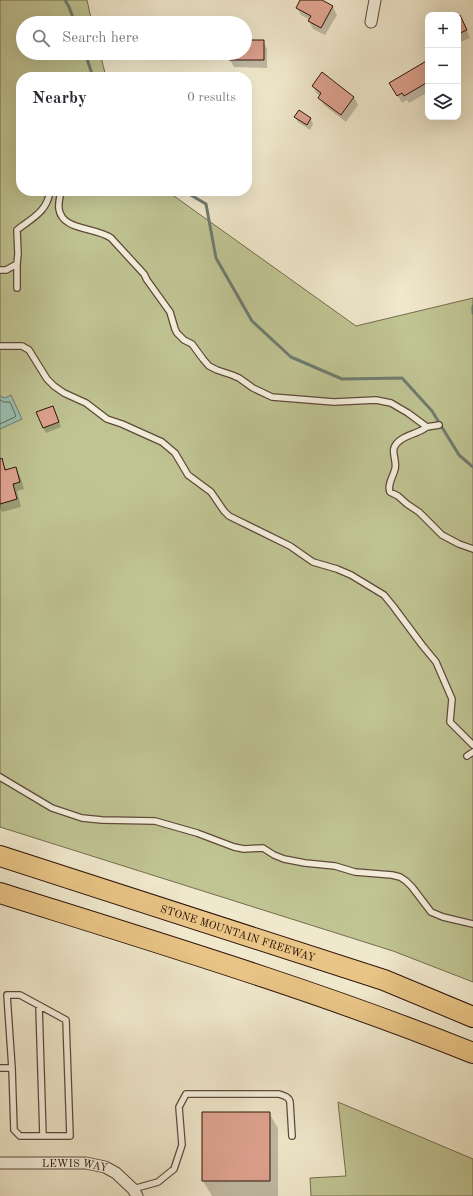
<!DOCTYPE html>
<html lang="en">
<head>
<meta charset="utf-8">
<style>
  body { margin:0; font-family:"Old Standard TT",serif; background:#f2f2f3; color:#2b2b33 }
  .controls { position:absolute; right:12px; top:12px; display:grid; overflow:hidden; border-radius:8px; box-shadow:0 4px 16px #0002 }
  .controls button { width:36px; height:36px; display:grid; place-items:center; padding:0; border:0; border-bottom:1px solid #e1e1e2; background:#fff; color:#2b2b33; font:20px sans-serif }
  .list { margin:0; padding:0; list-style:none }
  h2 { display:flex; justify-content:space-between; align-items:center; height:52px; margin:0; padding:0 16px; font-size:17px }
  h2 small { font-size:13px; font-weight:400; color:#7c7c81 }
  .icon { flex:none; width:22px; height:22px; fill:none; stroke:currentColor; stroke-width:2; stroke-linecap:round; stroke-linejoin:round }
  .map { position:relative; flex:none; width:473px; height:1196px; overflow:hidden }
  .search { position:absolute; background:#fff; box-shadow:0 4px 16px #0002; left:16px; top:16px; width:236px; height:44px; display:flex; align-items:center; gap:10px; box-sizing:border-box; padding:0 14px; border-radius:22px; color:#7c7c81; font-size:15px }
  .panel { position:absolute; background:#fff; box-shadow:0 4px 16px #0002; left:16px; top:72px; width:236px; height:124px; border-radius:16px }
  .map>svg:first-child { display:block }
  .green { fill:#c0c493; stroke:#766c4e }
  .water { fill:#9bc1b2; stroke:#6f7c6f }
  .shadow { fill:#0003 }
  .lines { fill:none; stroke-linecap:round; stroke-linejoin:round }
  .shore { stroke:#646a5e; stroke-width:1 }
  .stream { stroke:#6f7c6f; stroke-width:3 }
  .building { fill:#dea390; stroke:#2d140a }
  .lane-casing { stroke:#5e493a; stroke-width:8 }
  .street-casing { stroke:#5e493a; stroke-width:13 }
  .highway-casing { stroke:#2d140a; stroke-width:22 }
  .lane { stroke:#f5f0de; stroke-width:5.5 }
  .street { stroke:#f5f0de; stroke-width:11 }
  .highway { stroke:#e8c486; stroke-width:20 }
  .labels { text-anchor:middle; stroke-width:4; stroke-linejoin:round; paint-order:stroke }
  .street-label { font-size:11px; fill:#2d140a; stroke:#f5f0de }
</style>
</head>
<body>
<div class="map">
<svg width="473" height="1196" viewBox="0 0 473 1196">
  <rect width="100%" height="100%" fill="#f0e8cc"/>
  <filter id="stains"><feTurbulence type="fractalNoise" baseFrequency=".005" numOctaves="4"/><feColorMatrix values="0 0 0 0 .2 0 0 0 0 .09 0 0 0 0 .02 0 0 0 .5 -.17"/></filter>
  <radialGradient id="worn" r=".72"><stop offset=".6" stop-color="#630" stop-opacity="0"/><stop offset="1" stop-color="#630" stop-opacity=".3"/></radialGradient>
  <path class="green" d="M0,0H87L92,23H23V53H100L106,77H21V191H167L356,326L473,298V982L393,951L0,827Z
    M338,1102L473,1159V1196H311L310,1178L346,1176Z"/>
  <path class="water" d="M11,395L22,419L0,429V396L5,398Z"/>
  <path class="shadow" d="M301,0H320L333,7L337,15L325,35L313,29L309,21L310,20L301,15L297,8Z
    M458,17L464,24L470,38L458,43Z
    M245,41H263L267,49V68L234,67L230,60V53H245Z
    M428,61V92L409,103L407,100L402,103L391,84Z
    M322,74L354,97L358,105L346,122L324,105L319,98L321,96L317,94L313,86Z
    M299,111L311,119L313,124L310,130L298,122L295,117Z
    M53,407L61,427L46,433L43,428Z
    M1,459L7,471L16,468L20,476L24,489L17,491L21,507L2,512L0,508V460Z
    M203,1113H269L278,1128V1196H212L203,1181Z"/>
  <g class="lines">
    <path class="shore" d="M0,400L4,402H10L16,416L15,417L0,424"/>
    <path class="stream" d="M65,0L69,7L75,23
      M85,53L93,77
      M184,191L206,204L216,258L252,321L291,357L342,379L402,378L432,411L459,455L473,467
      M473,306V313"/>
  </g>
  <path class="building" d="M300,0H322L333,6L321,28L308,21L311,16L296,8Z
    M460,15L467,30L458,34V16Z
    M245,40H264V60H229V53H245Z
    M428,60V82L404,96L402,93L397,96L389,83Z
    M322,72L354,97L341,115L318,98L321,93L312,86Z
    M299,110L311,118L307,125L294,117Z
    M53,406L59,422L43,428L36,412Z
    M2,458L5,470L16,467L20,482L13,484L17,499L0,504V459Z
    M202,1112H270V1181H202Z"/>
  <g class="lines">
    <defs>
      <path id="lane" d="M61,191C60,197 58,203 59,209C62,231 96,227 111,238L144,274L147,280L170,312L175,329L177,333L184,340L192,344L203,359L209,366L217,370L232,375L239,378L253,388L272,397L334,402L376,400L391,403L408,413L427,427
        M17,264L18,254L17,230C32,218 47,212 50,191
        M0,270H6L17,264V288
        M0,346H22L29,350L47,379L54,386L64,393L86,403L107,419L122,424L162,442L175,453L188,475L211,492L224,511L229,516L290,546L313,562L337,569L351,575L384,595L393,606L422,645L436,662L452,699L450,722L473,745
        M439,425C435,426 431,426 427,427C425,428 424,429 422,430C413,435 398,437 394,448C392,453 397,462 395,469C393,477 387,485 390,492L398,496L407,504L419,512L442,535L459,544L473,549
        M467,756L473,752
        M0,777L52,808L82,818L102,820L155,821L197,833L234,847L244,849L263,848L274,855L284,859L305,863L335,866L355,872L392,875L400,877L406,881L412,887L431,912L443,917L473,924
        M7,995H20L66,1020L70,1136H20L14,1130L12,1068Z
        M39,1006L43,1136
        M0,1068H12
        M133,1189L158,1182L174,1169L182,1145L179,1107L186,1094H279C285,1096 289,1097 290,1102L292,1136"/>
      <g id="street">
        <path d="M371,22L375,0"/>
        <path id="s1" d="M0,1163H86L105,1167L116,1173L133,1189L137,1196"/>
      </g>
      <g id="highway">
        <path id="s2" d="M0,856L384,980L473,1017"/>
        <path d="M0,893C159,943 318,991 473,1053"/>
      </g>
    </defs>
    <use href="#lane" class="lane-casing"/>
    <use href="#street" class="street-casing"/>
    <use href="#highway" class="highway-casing"/>
    <use href="#lane" class="lane"/>
    <use href="#street" class="street"/>
    <use href="#highway" class="highway"/>
  </g>
  <g class="labels">
    <g class="street-label">
      <text dy="4" stroke="none"><textPath href="#s2" startOffset="250">STONE MOUNTAIN FREEWAY</textPath></text>
      <text dy="4" stroke="none"><textPath href="#s1" startOffset="75">LEWIS WAY</textPath></text>
    </g>
  </g>
  <rect width="100%" height="100%" filter="url(#stains)"/>
  <rect width="100%" height="100%" fill="url(#worn)"/>
</svg>
<div class="controls">
<button>+</button>
<button>−</button>
<button><svg class="icon" aria-label="layers" viewBox="0 0 24 24"><path d="M12 4l9 5-9 5-9-5zM3 14l9 5 9-5"/></svg></button>
</div>
<div class="search"><svg class="icon" aria-label="search" viewBox="0 0 24 24"><circle cx="10" cy="10" r="6"/><path d="M15 15l6 6"/></svg>Search here</div>
<section class="panel">
<h2>Nearby<small>0 results</small></h2>
<ul class="list">
</ul>
</section>
</div>
</body>
</html>
